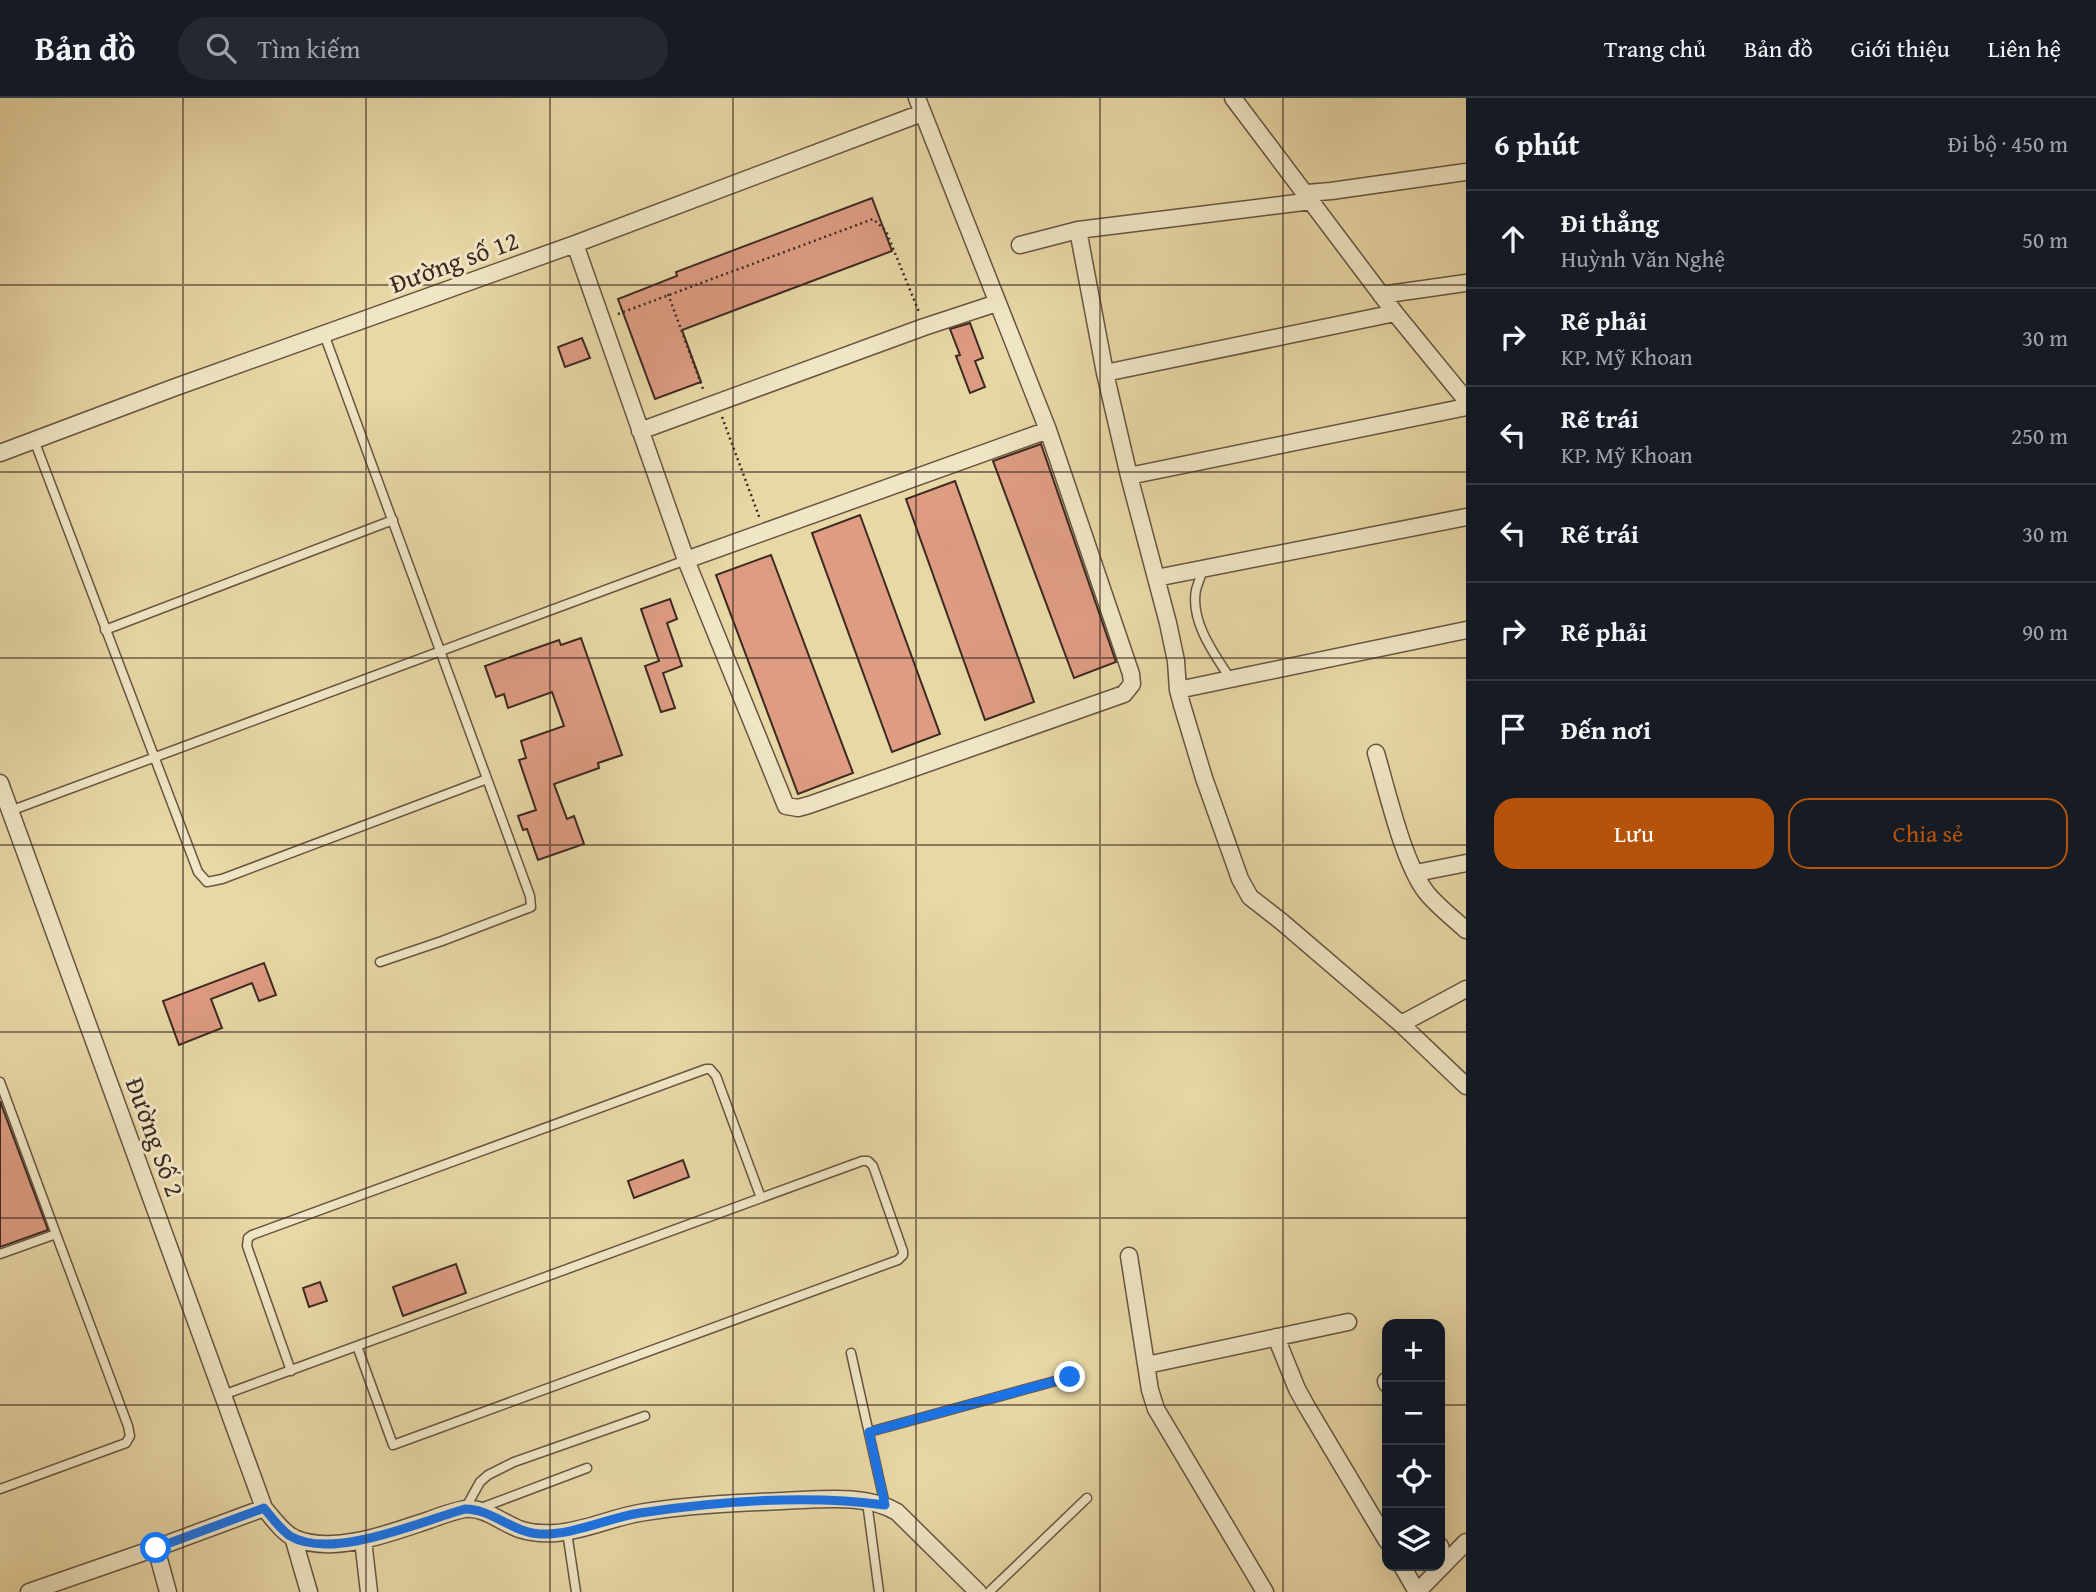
<!DOCTYPE html>
<html lang="vi">
<head>
<meta charset="utf-8">
<style>
  body { margin:0; font-family:"Gentium Book Plus",serif; background:#242831; color:#f1f3f6 }
  .controls { position:absolute; right:21px; bottom:21px; display:grid; overflow:hidden; border-radius:14px; box-shadow:0 7px 28px #0002 }
  .controls button { width:63px; height:63px; display:grid; place-items:center; padding:0; border:0; border-bottom:2px solid #363941; background:#171b24; color:#f1f3f6; font:35px sans-serif }
  .stop { position:absolute; width:21px; height:21px; margin:-16px; border:5px solid #1a73e8; border-radius:50%; background:#fff }
  .stop.end { background:#1a73e8; border-color:#fff; box-shadow:0 2px 7px #0008 }
  .list { margin:0; padding:0; list-style:none }
  h2 { display:flex; justify-content:space-between; align-items:center; height:91px; margin:0; padding:0 28px; font-size:30px }
  h2 small { font-size:23px; font-weight:400; color:#9ea1a6 }
  .list li { display:grid; grid-template-columns:46px 1fr auto; gap:21px; align-items:center; box-sizing:border-box; height:98px; padding:0 28px; border-top:2px solid #363941 }
  .list b { display:block; font-size:26px; white-space:nowrap }
  .list p { margin:0; font-size:23px; white-space:nowrap; color:#9ea1a6 }
  .list em { font-size:23px; font-style:normal; color:#9ea1a6 }
  .actions { display:flex; gap:14px; padding:21px 28px }
  .actions a { flex:1; padding:16px 0; border:2px solid #b45309; border-radius:21px; text-align:center; font-size:24px; color:#b45309 }
  .actions .main { background:#b45309; color:#fff }
  .icon { flex:none; width:38px; height:38px; fill:none; stroke:currentColor; stroke-width:2; stroke-linecap:round; stroke-linejoin:round }
  .map { position:relative; flex:none; width:1466px; height:1494px; overflow:hidden }
  header { display:flex; align-items:center; gap:42px; box-sizing:border-box; height:98px; padding:0 35px; background:#171b24; border-bottom:2px solid #363941 }
  header strong { font-size:33px }
  nav { display:flex; gap:38px; margin-inline-start:auto; font-size:24px }
  .search { width:490px; height:63px; background:#242831; display:flex; align-items:center; gap:18px; box-sizing:border-box; padding:0 24px; border-radius:38px; color:#9ea1a6; font-size:26px }
  main { display:flex }
  aside { flex:1; background:#171b24 }
  .map>svg:first-child { display:block }
  .building { fill:#de9c83; stroke:#3c2921; stroke-width:2 }
  .lines { fill:none; stroke-linecap:round; stroke-linejoin:round }
  .lane-casing { stroke:#675542; stroke-width:11 }
  .street-casing { stroke:#675542; stroke-width:19 }
  .path { stroke:#3c2921; stroke-width:2.5; stroke-dasharray:2 3.5; stroke-linecap:butt }
  .lane { stroke:#f0e6c5; stroke-width:8 }
  .street { stroke:#f0e6c5; stroke-width:16 }
  .route { stroke:#1a73e8; stroke-width:9 }
  .grid { fill:none; stroke:#3c2921; stroke-width:2; stroke-opacity:0.55 }
  .labels { text-anchor:middle; stroke-width:6; stroke-linejoin:round; paint-order:stroke }
  .street-label { font-size:26px; fill:#3c2921; stroke:#f0e6c5 }
</style>
</head>
<body>
<header>
<strong>Bản đồ</strong>
<div class="search"><svg class="icon" aria-label="search" viewBox="0 0 24 24"><circle cx="10" cy="10" r="6"/><path d="M15 15l6 6"/></svg>Tìm kiếm</div>
<nav><a>Trang chủ</a><a>Bản đồ</a><a>Giới thiệu</a><a>Liên hệ</a></nav>
</header>
<main>
<div class="map">
<svg width="1466" height="1494" viewBox="0 0 1466 1494">
  <rect width="100%" height="100%" fill="#e8d8a6"/>
  <filter id="stains"><feTurbulence type="fractalNoise" baseFrequency=".00286" numOctaves="4"/><feColorMatrix values="0 0 0 0 .2 0 0 0 0 .09 0 0 0 0 .02 0 0 0 .5 -.17"/></filter>
  <radialGradient id="worn" r=".72"><stop offset=".6" stop-color="#630" stop-opacity="0"/><stop offset="1" stop-color="#630" stop-opacity=".3"/></radialGradient>
  <path class="building" d="M872,100L892,153L682,232L701,284L655,301L618,201L677,178L676,174Z
    M970,225L983,260L975,263L985,289L970,295L956,258L960,257L950,231Z
    M582,240L590,260L565,269L558,249Z
    M1041,346L1116,564L1074,580L993,363Z
    M955,383L1034,604L985,622L906,401Z
    M860,417L940,636L892,654L812,435Z
    M771,457L853,675L798,696L716,477Z
    M670,501L677,521L667,525L682,568L663,575L675,610L661,614L645,568L659,563L641,511Z
    M581,540L622,657L598,665L599,670L554,686L567,721L574,718L584,746L538,762L527,731L523,732L518,718L536,712L519,662L526,660L521,643L564,628L552,594L508,610L504,596L496,599L485,568L559,542L561,547Z
    M264,865L276,897L259,903L252,885L211,901L222,930L179,947L163,903Z
    M0,1003L48,1132L0,1149Z
    M683,1062L689,1079L634,1100L628,1083Z
    M456,1166L466,1195L403,1218L393,1189Z
    M320,1184L327,1203L309,1209L303,1190Z"/>
  <g class="lines">
    <defs>
      <path id="lane" d="M324,236L530,798L531,809L442,843L380,864
        M34,342L198,774L207,784L222,781L487,681
        M1203,471C1201,478 1198,485 1196,492C1190,523 1214,556 1230,580
        M105,532L393,422
        M10,713L686,462
        M0,984L56,1136L0,1156
        M851,1255L885,1407
        M291,1273L247,1148L248,1140L252,1137L706,971H710L716,978L761,1100
        M223,1297L283,1275L862,1063H868L873,1068L903,1153V1157L898,1162L393,1347L357,1248
        M869,1334L1070,1279
        M0,1391L126,1345L130,1338L128,1328L56,1136
        M867,1404L879,1494
        M481,1410L587,1370
        M465,1411L480,1384L488,1377L514,1364L645,1318
        M567,1434L576,1494
        M989,1494L1087,1400"/>
      <path id="street" d="M1233,0L1395,215L1466,302
        M1307,95L1331,93L1466,74
        M1078,132L1105,275L1129,378L1168,525L1176,563L1178,592L1182,607L1204,680L1240,781L1250,799L1282,824L1401,926L1466,988
        M575,146L686,462L786,708L798,710L809,707L1124,596L1132,586L1131,576L1048,332L917,0
        M1020,147L1078,132L1312,103
        M1381,197L1466,185
        M1105,275L1395,215
        M640,333L924,229L997,205
        M0,355L173,290L575,146L922,15
        M1129,378L1466,309
        M686,462L1048,332
        M1156,480L1466,419
        M1178,592L1466,532
        M1376,655C1387,692 1403,764 1426,794C1437,808 1453,820 1466,832
        M0,685L264,1410C273,1420 282,1434 294,1440C334,1457 390,1435 429,1422C440,1418 453,1413 465,1411C484,1409 501,1424 519,1431C531,1435 543,1436 556,1435C584,1433 611,1420 639,1415C686,1407 734,1405 782,1403C818,1402 865,1395 897,1414L978,1494
        M1416,775L1466,765
        M1401,926L1466,891
        M1129,1158L1150,1292L1156,1311L1265,1494
        M1276,1239L1297,1291L1307,1309L1387,1443
        M1147,1267L1348,1224
        M1386,1283L1387,1286
        M293,1439L309,1494
        M363,1442L369,1494
        M1440,1448L1445,1465
        M156,1450L168,1494
        M1402,1468L1417,1494
        M29,1494L156,1450L264,1410
        M1417,1494L1466,1444"/>
    </defs>
    <use href="#lane" class="lane-casing"/>
    <use href="#street" class="street-casing"/>
    <path class="path" d="M668,196L703,291
      M618,216L873,121L886,133L919,214
      M722,319L760,421"/>
    <use href="#lane" class="lane"/>
    <use href="#street" class="street"/>
  </g>
  <g class="lines">
    <path class="route" d="M156,1450L264,1410C272,1420 280,1431 290,1438C332,1463 422,1423 465,1411C492,1411 513,1435 540,1436C575,1437 607,1420 640,1415C720,1403 805,1396 885,1407L869,1334L1070,1279"/>
  </g>
  <path class="grid" d="M183,0V1494M366,0V1494M550,0V1494M733,0V1494M916,0V1494M1100,0V1494M1283,0V1494M0,187H1466M0,374H1466M0,560H1466M0,747H1466M0,934H1466M0,1120H1466M0,1307H1387M1440,1307H1466"/>
  <g class="labels">
    <g class="street-label">
      <text transform="translate(454 164) rotate(-20)" y="9">Đường số 12</text>
      <text transform="translate(155 1039) rotate(70)" y="9">Đường Số 2</text>
    </g>
  </g>
  <rect width="100%" height="100%" filter="url(#stains)"/>
  <rect width="100%" height="100%" fill="url(#worn)"/>
</svg>
<div class="controls">
<button>+</button>
<button>−</button>
<button><svg class="icon" aria-label="locate" viewBox="0 0 24 24"><circle cx="12" cy="12" r="6"/><path d="M12 2v4M12 18v4M2 12h4M18 12h4"/></svg></button>
<button><svg class="icon" aria-label="layers" viewBox="0 0 24 24"><path d="M12 4l9 5-9 5-9-5zM3 14l9 5 9-5"/></svg></button>
</div>
<div class="stop" style="left:156px;top:1450px"></div>
<div class="stop end" style="left:1070px;top:1279px"></div>
</div>
<aside>
<h2>6 phút<small>Đi bộ · 450 m</small></h2>
<ul class="list">
<li><svg class="icon" aria-label="ahead" viewBox="0 0 24 24"><path d="M12 20V5M6 11l6-6 6 6"/></svg><div><b>Đi thẳng</b><p>Huỳnh Văn Nghệ</p></div><em>50 m</em></li>
<li><svg class="icon" aria-label="right" viewBox="0 0 24 24"><path d="M7 20v-9h11M14 6l5 5-5 5"/></svg><div><b>Rẽ phải</b><p>KP. Mỹ Khoan</p></div><em>30 m</em></li>
<li><svg class="icon" aria-label="left" viewBox="0 0 24 24"><path d="M17 20v-9H6M10 6l-5 5 5 5"/></svg><div><b>Rẽ trái</b><p>KP. Mỹ Khoan</p></div><em>250 m</em></li>
<li><svg class="icon" aria-label="left" viewBox="0 0 24 24"><path d="M17 20v-9H6M10 6l-5 5 5 5"/></svg><div><b>Rẽ trái</b></div><em>30 m</em></li>
<li><svg class="icon" aria-label="right" viewBox="0 0 24 24"><path d="M7 20v-9h11M14 6l5 5-5 5"/></svg><div><b>Rẽ phải</b></div><em>90 m</em></li>
<li><svg class="icon" aria-label="arrive" viewBox="0 0 24 24"><path d="M6 21V4h12l-3 4 3 4H6"/></svg><div><b>Đến nơi</b></div></li>
</ul>
<div class="actions"><a class="main">Lưu</a><a>Chia sẻ</a></div>
</aside>
</main>
</body>
</html>
